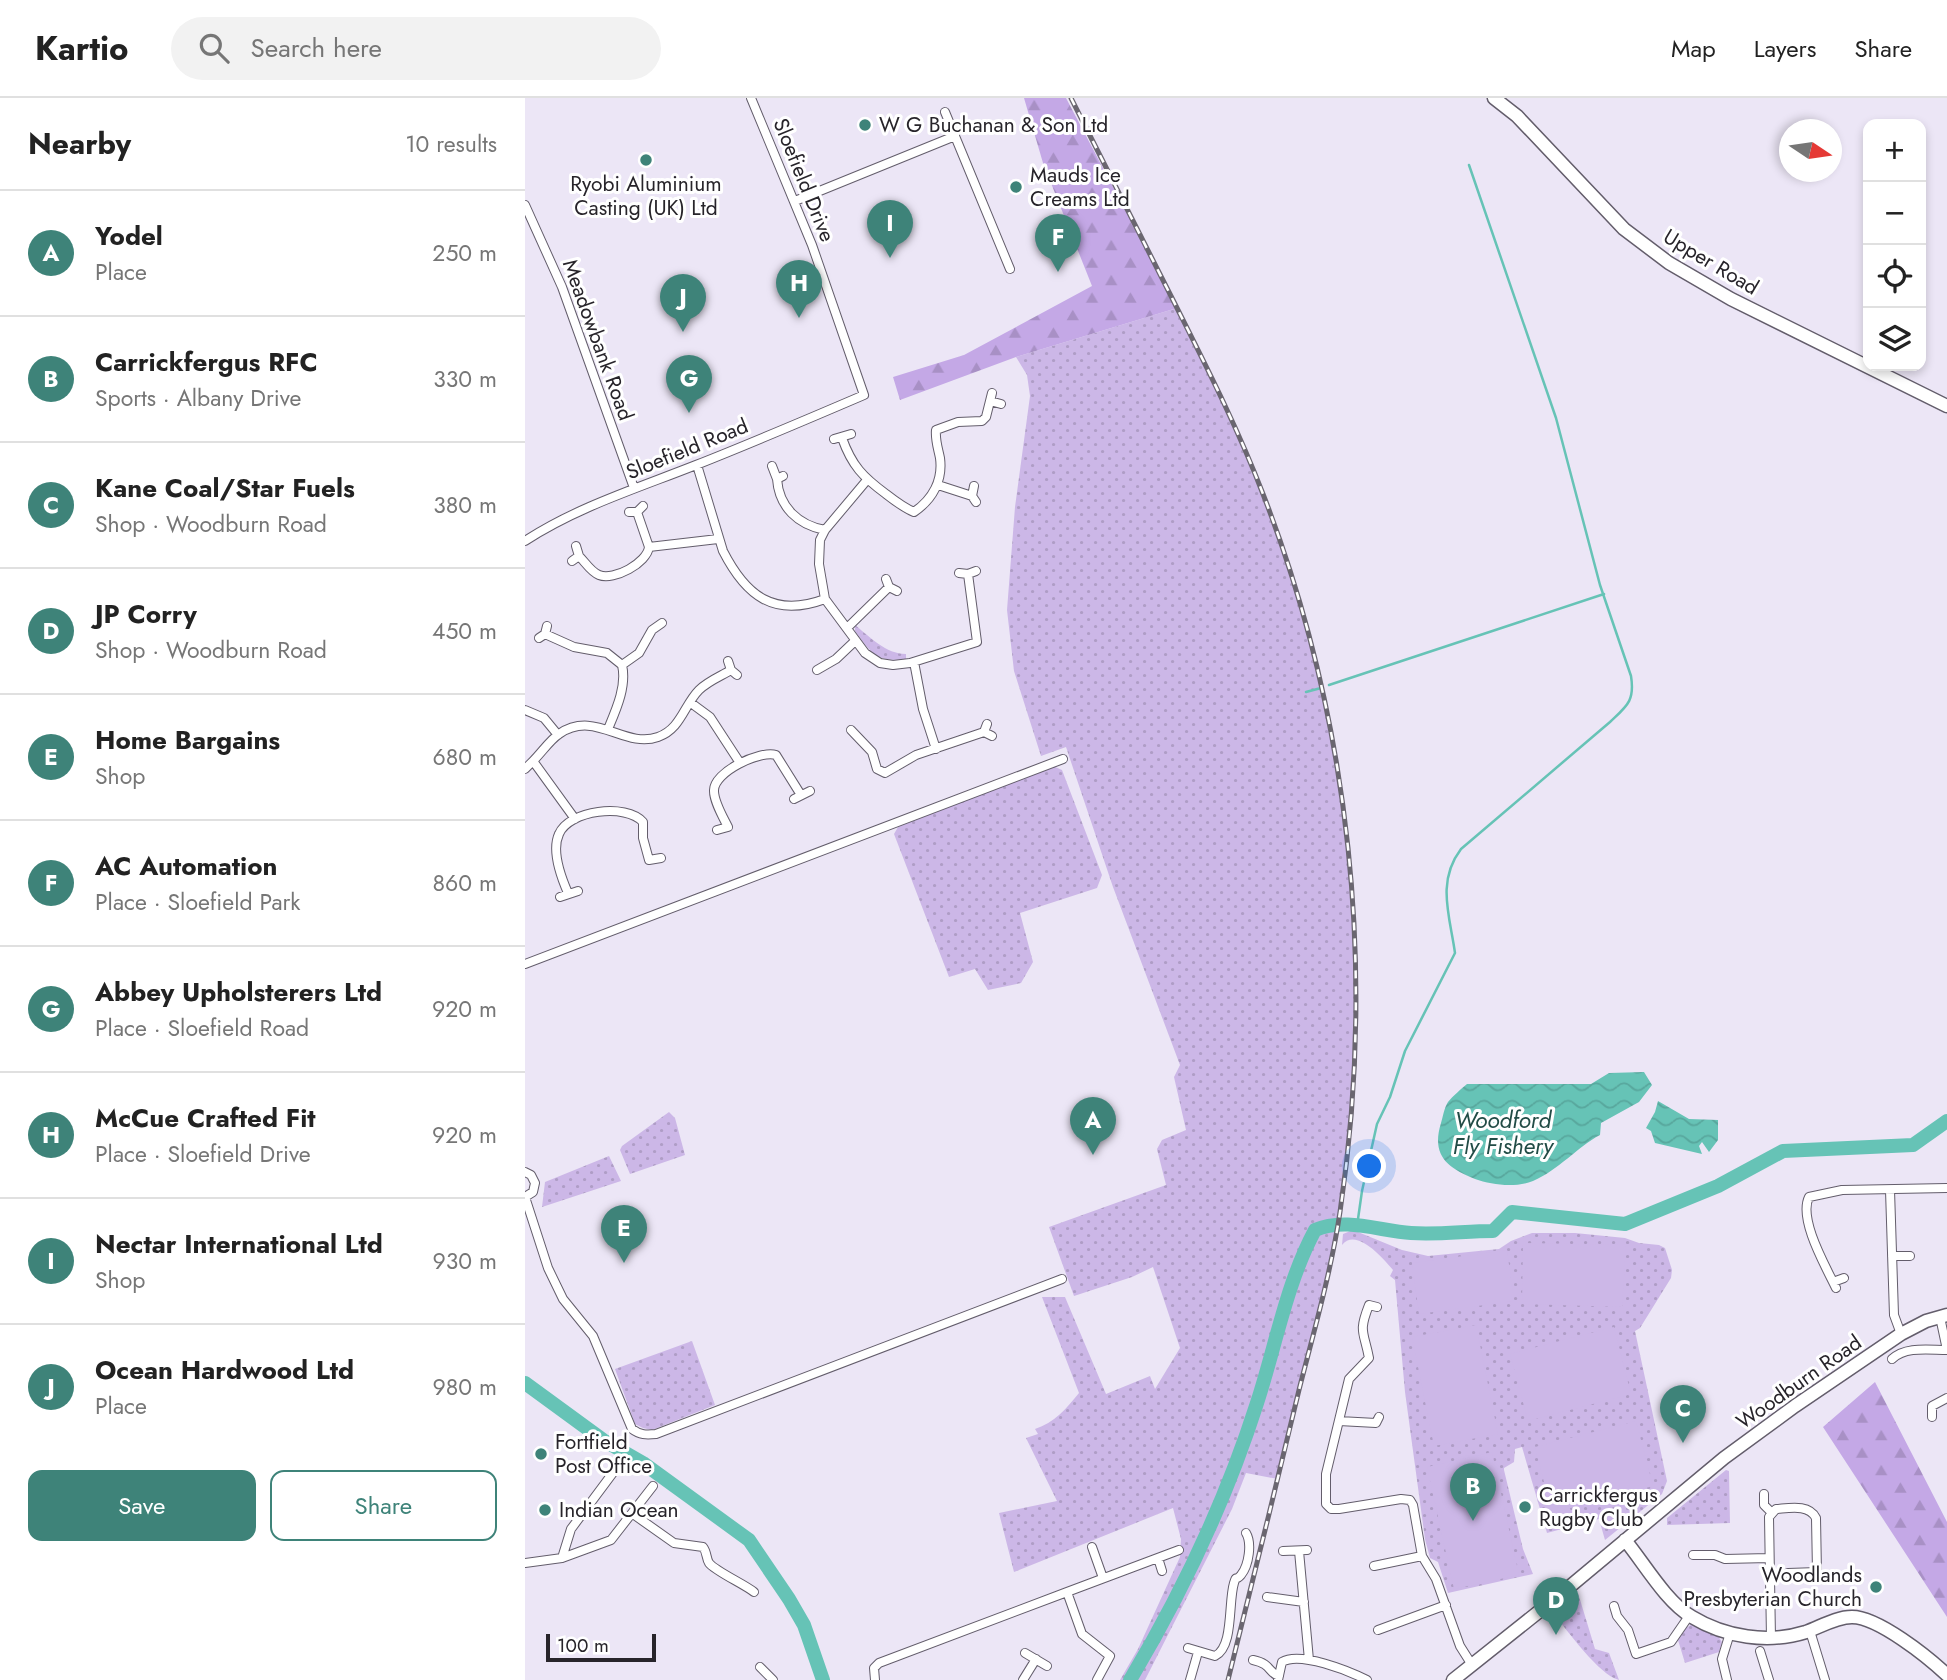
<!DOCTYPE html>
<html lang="en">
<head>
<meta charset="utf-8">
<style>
  body { margin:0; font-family:Jost,sans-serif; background:#f2f2f2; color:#222 }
  .controls { position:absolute; right:21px; top:21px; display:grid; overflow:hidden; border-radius:14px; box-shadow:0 4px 10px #0003 }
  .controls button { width:63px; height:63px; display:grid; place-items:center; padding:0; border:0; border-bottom:2px solid #e0e0e0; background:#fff; color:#222; font:35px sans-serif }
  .compass { position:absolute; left:1254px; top:21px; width:63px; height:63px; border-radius:50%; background:#fff; box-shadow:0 4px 10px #0003; rotate:103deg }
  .scale { position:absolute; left:21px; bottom:18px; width:110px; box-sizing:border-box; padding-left:7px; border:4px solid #27242a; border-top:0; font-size:19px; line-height:24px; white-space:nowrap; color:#27242a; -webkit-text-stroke:5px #fff; paint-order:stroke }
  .you { position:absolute; left:845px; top:1069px; width:24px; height:24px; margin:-18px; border:5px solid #fff; border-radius:50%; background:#1a73e8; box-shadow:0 0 0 10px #1a73e833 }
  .badge { display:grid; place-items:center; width:46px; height:46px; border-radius:50%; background:#3e8379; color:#fff; font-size:23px; font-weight:700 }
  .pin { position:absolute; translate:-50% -58px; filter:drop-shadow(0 2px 4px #0008) }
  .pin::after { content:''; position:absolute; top:37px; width:24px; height:21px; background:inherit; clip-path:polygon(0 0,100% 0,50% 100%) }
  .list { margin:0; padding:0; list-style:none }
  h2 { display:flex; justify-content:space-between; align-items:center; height:91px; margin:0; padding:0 28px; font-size:30px }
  h2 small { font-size:23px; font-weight:400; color:#767676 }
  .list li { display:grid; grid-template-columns:46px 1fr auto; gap:21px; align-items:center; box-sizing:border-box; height:126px; padding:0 28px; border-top:2px solid #e0e0e0 }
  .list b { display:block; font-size:26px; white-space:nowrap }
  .list p { margin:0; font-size:23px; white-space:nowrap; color:#767676 }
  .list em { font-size:23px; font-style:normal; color:#767676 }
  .actions { display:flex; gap:14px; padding:21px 28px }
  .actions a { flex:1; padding:16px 0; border:2px solid #3e8379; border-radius:14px; text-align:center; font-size:24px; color:#3e8379 }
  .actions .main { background:#3e8379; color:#fff }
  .icon { flex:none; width:38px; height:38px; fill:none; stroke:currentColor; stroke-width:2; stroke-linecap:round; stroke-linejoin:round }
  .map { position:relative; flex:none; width:1422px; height:1582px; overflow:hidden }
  header { display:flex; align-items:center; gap:42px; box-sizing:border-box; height:98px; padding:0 35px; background:#fff; border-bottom:2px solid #e0e0e0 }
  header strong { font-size:33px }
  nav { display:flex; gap:38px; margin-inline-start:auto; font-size:24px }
  .search { width:490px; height:63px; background:#f2f2f2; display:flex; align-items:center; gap:18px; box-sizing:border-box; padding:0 24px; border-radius:38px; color:#767676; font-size:26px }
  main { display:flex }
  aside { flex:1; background:#fff }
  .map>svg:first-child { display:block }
  .grass { fill:url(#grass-dots) }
  .forest { fill:url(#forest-firs) }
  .park { fill:#ccb7e7 }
  .water { fill:url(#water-waves) }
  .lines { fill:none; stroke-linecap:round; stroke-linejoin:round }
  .stream { stroke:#66c3b6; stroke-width:2.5 }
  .river { stroke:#66c3b6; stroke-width:14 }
  .street-casing { stroke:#635d6b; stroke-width:10 }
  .secondary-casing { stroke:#635d6b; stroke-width:15 }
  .street { stroke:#fff; stroke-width:8 }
  .secondary { stroke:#fff; stroke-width:12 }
  .rail-casing { stroke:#6a6670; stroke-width:5 }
  .rail { stroke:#fff; stroke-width:2.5; stroke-dasharray:8; stroke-linecap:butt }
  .poi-dot { fill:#3e8379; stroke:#fff; stroke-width:2.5 }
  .labels { text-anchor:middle; stroke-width:6; stroke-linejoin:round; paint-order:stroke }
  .poi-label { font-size:21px; fill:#27242a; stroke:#fff; text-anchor:start }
  .street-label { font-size:21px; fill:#27242a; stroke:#fff }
  .water-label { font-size:23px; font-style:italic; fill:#224c46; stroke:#fff }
</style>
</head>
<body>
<header>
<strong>Kartio</strong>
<div class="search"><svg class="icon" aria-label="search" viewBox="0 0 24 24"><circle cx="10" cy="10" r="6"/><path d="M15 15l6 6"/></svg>Search here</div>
<nav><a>Map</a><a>Layers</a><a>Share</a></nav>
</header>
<main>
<aside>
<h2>Nearby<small>10 results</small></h2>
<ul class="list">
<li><span class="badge">A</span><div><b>Yodel</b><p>Place</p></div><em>250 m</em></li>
<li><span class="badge">B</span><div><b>Carrickfergus RFC</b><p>Sports · Albany Drive</p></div><em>330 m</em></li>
<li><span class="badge">C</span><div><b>Kane Coal/Star Fuels</b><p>Shop · Woodburn Road</p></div><em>380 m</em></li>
<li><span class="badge">D</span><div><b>JP Corry</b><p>Shop · Woodburn Road</p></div><em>450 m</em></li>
<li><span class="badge">E</span><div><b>Home Bargains</b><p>Shop</p></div><em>680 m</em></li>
<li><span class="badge">F</span><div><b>AC Automation</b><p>Place · Sloefield Park</p></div><em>860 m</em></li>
<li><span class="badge">G</span><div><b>Abbey Upholsterers Ltd</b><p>Place · Sloefield Road</p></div><em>920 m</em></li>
<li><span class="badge">H</span><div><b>McCue Crafted Fit</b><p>Place · Sloefield Drive</p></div><em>920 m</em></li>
<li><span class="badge">I</span><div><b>Nectar International Ltd</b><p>Shop</p></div><em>930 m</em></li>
<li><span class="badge">J</span><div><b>Ocean Hardwood Ltd</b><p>Place</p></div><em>980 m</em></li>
</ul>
<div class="actions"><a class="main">Save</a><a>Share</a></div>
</aside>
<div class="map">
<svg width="1422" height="1582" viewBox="0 0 1422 1582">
  <defs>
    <pattern id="grass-dots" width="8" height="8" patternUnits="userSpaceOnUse" patternTransform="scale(1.75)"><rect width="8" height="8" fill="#ccb7e7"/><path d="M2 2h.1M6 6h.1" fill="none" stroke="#af9dc6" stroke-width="1.8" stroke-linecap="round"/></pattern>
    <pattern id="forest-firs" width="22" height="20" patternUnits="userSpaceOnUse" patternTransform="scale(1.75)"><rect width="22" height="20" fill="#c4a8e6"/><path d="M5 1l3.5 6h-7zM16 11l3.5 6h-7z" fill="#a890c5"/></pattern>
    <pattern id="water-waves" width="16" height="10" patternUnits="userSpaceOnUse" patternTransform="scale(1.75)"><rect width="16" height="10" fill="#66c3b6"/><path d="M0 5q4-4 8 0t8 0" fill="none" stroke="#58a79d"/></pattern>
  </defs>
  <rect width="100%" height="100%" fill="#ece6f6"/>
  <path class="grass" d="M652,210C689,284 726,358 753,437C828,654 849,888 815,1114C802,1204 774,1293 753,1381L721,1375L707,1411L620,1582H595L613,1551L655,1459L656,1441L648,1410L489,1474L474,1415L532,1403L501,1340L513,1336L510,1331C529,1325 542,1310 554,1295L517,1199H540L581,1296L625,1278L630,1291L655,1250L628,1169L607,1179L549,1198L524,1129L641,1087L632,1051L637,1042L661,1032L649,979L655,967L588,789L541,649L516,658L489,573L482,512L490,409L505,298L502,277L491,259Z
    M330,527C345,539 361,556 381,556V561C352,565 346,555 330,533Z
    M528,668L537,672L577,777L572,790L495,815L508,864L496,885L463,892L450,871L424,879L369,736L373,729Z
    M144,1014L150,1020L160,1057L105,1076L95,1052L97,1048Z
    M84,1058L96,1083L17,1109L20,1084Z
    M828,1132L877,1152L903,1158L974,1151L986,1143L1007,1135H1050L1100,1140L1114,1145L1134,1147L1140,1150L1147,1172L1146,1180L1115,1230L1110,1233L1142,1383L1137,1396L1080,1442L1074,1421L1022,1435L997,1349L990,1351L989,1364L979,1370V1372L998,1451L1008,1476L923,1495L913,1464L905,1460L900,1441L880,1294L870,1182L865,1178L868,1172C858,1160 831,1129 817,1147L818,1136Z
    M167,1243L190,1307L127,1332L118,1330L110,1326L90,1271Z
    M1201,1372L1204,1373L1205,1425L1142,1427V1420Z
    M1053,1495L1070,1551L1084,1555L1094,1582C1074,1577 1042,1532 1028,1515Z
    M1167,1526L1193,1538L1197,1544L1194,1554L1160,1565L1153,1542L1161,1530Z"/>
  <path class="forest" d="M499,0H541L652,210L491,259L375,302L368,279L439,257L567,188L518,65Z
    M1350,1284L1422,1424V1519L1298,1329Z"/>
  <path class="park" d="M998,1145L1101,1147L1097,1209L997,1206Z
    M982,1152L989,1203L894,1216L887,1165Z
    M951,1227L973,1336L909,1348L887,1239Z
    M1089,1229L1106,1296L1003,1323L985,1256Z
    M1111,1323L1128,1388L1027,1415L1010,1349Z
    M967,1354L994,1477L929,1491L902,1369Z"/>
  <path class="water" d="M1119,974L1127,987L1114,1004L1076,1025L1075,1037C1052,1049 1034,1072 1008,1083C990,1090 967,1087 950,1081C922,1070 906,1057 916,1025C918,1019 919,1010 923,1004C928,998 936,991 942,986H1066L1084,975Z
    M1133,1003L1164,1021L1193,1022V1042L1184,1054L1177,1044L1174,1048L1177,1056L1130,1045L1126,1033L1121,1030L1130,1014Z"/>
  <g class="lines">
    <path class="stream" d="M804,587L1079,496
      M781,594L796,590
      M832,1128L837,1093L852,1026L865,999L880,953L930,855C925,818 911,784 936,751L1085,624C1102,608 1110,603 1106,578L1075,487L1031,320L944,67"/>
    <path class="river" d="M0,1285L78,1342L118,1365L224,1442L264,1501L279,1527L298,1582
      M605,1582C657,1495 701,1402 732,1305C751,1247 761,1186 790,1132C820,1119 855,1133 886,1135C913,1137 941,1133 968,1133L987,1114L1100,1126L1193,1088L1258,1053L1388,1047L1422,1023"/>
    <defs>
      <path id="street" d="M420,14L485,171
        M270,103L430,38
        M0,107L37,189L109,390
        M467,295L465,303L476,306
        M317,340C327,368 338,379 361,396C370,403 379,410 389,414C408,401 418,382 415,360C413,350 410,342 411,332L433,324L457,323L461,319L465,303
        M309,341L326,336
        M172,367L198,453C221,498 249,520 300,501
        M247,368L252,381L258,378
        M252,381C254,409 273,427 300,432
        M342,382L300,432L295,442L294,466L300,501L340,555L355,565L368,567L385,565L452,544L443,476
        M413,387L447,398
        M449,388L447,398L451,404
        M104,414H112L118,408
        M0,443C52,409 113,390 171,367C227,345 283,321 339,297L287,147L226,0
        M124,449L193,441
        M54,458C60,464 66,474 74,477C89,483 122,465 124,449L112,414
        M47,463L54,458L51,448
        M434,475L443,476L451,473
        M361,481L364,489L372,493
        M322,530L364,489
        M20,536L49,549L82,555L97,567C102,588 91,612 83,631
        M14,540L20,536L22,528
        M203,563L206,572L212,577
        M389,564L398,611L411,651
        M97,567L114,555L127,532L137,525
        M292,572L311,561L330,543
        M166,605L185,619L215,665
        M0,612L19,620L33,637
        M462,626L459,634L467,638
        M326,632L347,654L352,671L360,675L391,657L459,634
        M0,671L8,663
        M269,701L285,693
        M50,721L8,663C17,654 25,642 34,636C70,611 99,651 133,639C156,631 159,607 174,592C183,583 196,578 206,572
        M192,732L203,729C198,719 189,704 189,693C188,674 235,652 251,657L276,697
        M43,795C36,779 26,753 34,736C44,712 101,705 118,724V740L124,762L136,760
        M35,799L53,793
        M0,866L538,661
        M0,1074L6,1077L10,1085L8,1094L0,1099
        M1365,1092L1369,1217L1376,1236
        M0,1099L23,1170L38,1201L68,1238L107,1331C115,1337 121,1337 131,1336L537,1181
        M1367,1158H1385
        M1308,1184L1319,1180
        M1311,1190C1301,1169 1273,1121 1284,1099L1317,1092L1422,1090
        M852,1209L844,1207C833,1235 839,1233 844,1260L824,1281L801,1376V1406L806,1411H814L876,1401L885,1402L888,1407L897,1458L911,1481L935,1548L947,1567
        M1415,1219L1422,1252
        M1367,1261C1381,1248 1404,1252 1422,1252
        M1407,1319V1308L1422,1300
        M814,1323L851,1325L854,1319
        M1239,1396V1407L1246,1414
        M108,1416L149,1445L178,1449C182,1454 181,1460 184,1465C190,1473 219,1486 229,1494
        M567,1449L578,1480
        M758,1453L782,1452
        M774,1453L784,1562
        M1168,1457H1190L1200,1461L1244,1460
        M37,1460L46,1431L96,1364
        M633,1460L637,1473
        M0,1465L37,1460L86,1442L128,1388
        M849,1468L897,1458
        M742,1499L779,1504
        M1089,1508L1092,1518L1103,1532L1111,1556L1146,1544L1164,1518
        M853,1532L921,1507
        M1285,1533L1300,1582
        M1246,1540L1244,1419L1251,1411C1265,1410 1284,1406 1291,1420L1292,1474L1263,1475
        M663,1550L690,1558C709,1549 703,1504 709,1485C712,1476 710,1484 716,1477C724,1467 727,1445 721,1435
        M1235,1553L1244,1582
        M500,1555L522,1568
        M728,1562C747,1566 743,1575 754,1578
        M235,1569L248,1582
        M350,1582L349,1570L354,1565L542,1494
        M498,1582L511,1561
        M572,1582L585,1558L557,1536L542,1494L654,1452
        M665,1582L673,1554
        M753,1582L757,1564C775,1553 824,1573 842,1582
        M1202,1582L1197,1561L1205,1535"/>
      <path id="secondary" d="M969,0L992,18L1099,131L1144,165L1206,201L1422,308
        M1100,1442C1119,1465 1141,1504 1167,1519C1200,1539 1243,1546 1281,1534C1295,1529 1311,1519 1327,1519C1353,1519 1403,1559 1422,1577
        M928,1582L1031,1500L1199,1360L1270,1308L1376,1236L1401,1223L1422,1217"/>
    </defs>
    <use href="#street" class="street-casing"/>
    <use href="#secondary" class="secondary-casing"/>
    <use href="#street" class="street"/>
    <use href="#secondary" class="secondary"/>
    <defs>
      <path id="rail" d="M546,0C580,67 613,133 647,200C679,264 712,328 738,396C826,623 851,873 815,1114C806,1174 789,1233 774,1292C751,1389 727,1485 703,1582"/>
    </defs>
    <use href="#rail" class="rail-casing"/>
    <use href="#rail" class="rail"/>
  </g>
  <g class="poi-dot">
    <circle cx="340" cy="27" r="7"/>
    <circle cx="121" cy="62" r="7"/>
    <circle cx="491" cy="89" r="7"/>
    <circle cx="16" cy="1356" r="7"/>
    <circle cx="1000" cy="1409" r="7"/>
    <circle cx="20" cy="1412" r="7"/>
    <circle cx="1351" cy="1489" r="7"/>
  </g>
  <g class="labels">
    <g class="poi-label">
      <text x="354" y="34">W G Buchanan &amp; Son Ltd</text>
      <text x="505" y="84">Mauds Ice<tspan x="505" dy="24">Creams Ltd</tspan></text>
      <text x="121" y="93" text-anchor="middle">Ryobi Aluminium<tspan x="121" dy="24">Casting (UK) Ltd</tspan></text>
      <text x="30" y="1351">Fortfield<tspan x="30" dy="24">Post Office</tspan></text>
      <text x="1014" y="1404">Carrickfergus<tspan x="1014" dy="24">Rugby Club</tspan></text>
      <text x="34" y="1419">Indian Ocean</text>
      <text x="1337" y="1484" text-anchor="end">Woodlands<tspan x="1337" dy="24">Presbyterian Church</tspan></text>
    </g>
    <g class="street-label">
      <text transform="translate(279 82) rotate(68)" y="7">Sloefield Drive</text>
      <text transform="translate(1186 164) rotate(31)" y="7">Upper Road</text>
      <text transform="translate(73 242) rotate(70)" y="7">Meadowbank Road</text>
      <text transform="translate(162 351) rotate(-22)" y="7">Sloefield Road</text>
      <text transform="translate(1274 1284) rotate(-35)" y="7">Woodburn Road</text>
    </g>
    <g class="water-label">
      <text x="978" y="1030">Woodford<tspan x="978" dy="26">Fly Fishery</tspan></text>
    </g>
  </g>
</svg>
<div class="controls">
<button>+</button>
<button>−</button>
<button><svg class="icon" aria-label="locate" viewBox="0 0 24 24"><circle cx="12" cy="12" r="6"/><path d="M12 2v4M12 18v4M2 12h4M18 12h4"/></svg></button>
<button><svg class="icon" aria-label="layers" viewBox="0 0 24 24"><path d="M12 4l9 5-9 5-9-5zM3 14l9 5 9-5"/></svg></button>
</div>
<svg class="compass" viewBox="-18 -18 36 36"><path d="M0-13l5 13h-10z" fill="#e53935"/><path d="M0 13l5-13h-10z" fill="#767676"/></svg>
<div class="scale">100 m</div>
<div class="you"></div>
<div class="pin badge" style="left:568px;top:1057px">A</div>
<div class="pin badge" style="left:948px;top:1423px">B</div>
<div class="pin badge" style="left:1158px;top:1345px">C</div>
<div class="pin badge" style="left:1031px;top:1537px">D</div>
<div class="pin badge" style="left:99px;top:1165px">E</div>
<div class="pin badge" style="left:533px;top:174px">F</div>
<div class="pin badge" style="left:164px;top:315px">G</div>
<div class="pin badge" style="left:274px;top:220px">H</div>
<div class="pin badge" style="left:365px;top:160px">I</div>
<div class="pin badge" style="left:158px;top:234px">J</div>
</div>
</main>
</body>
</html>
